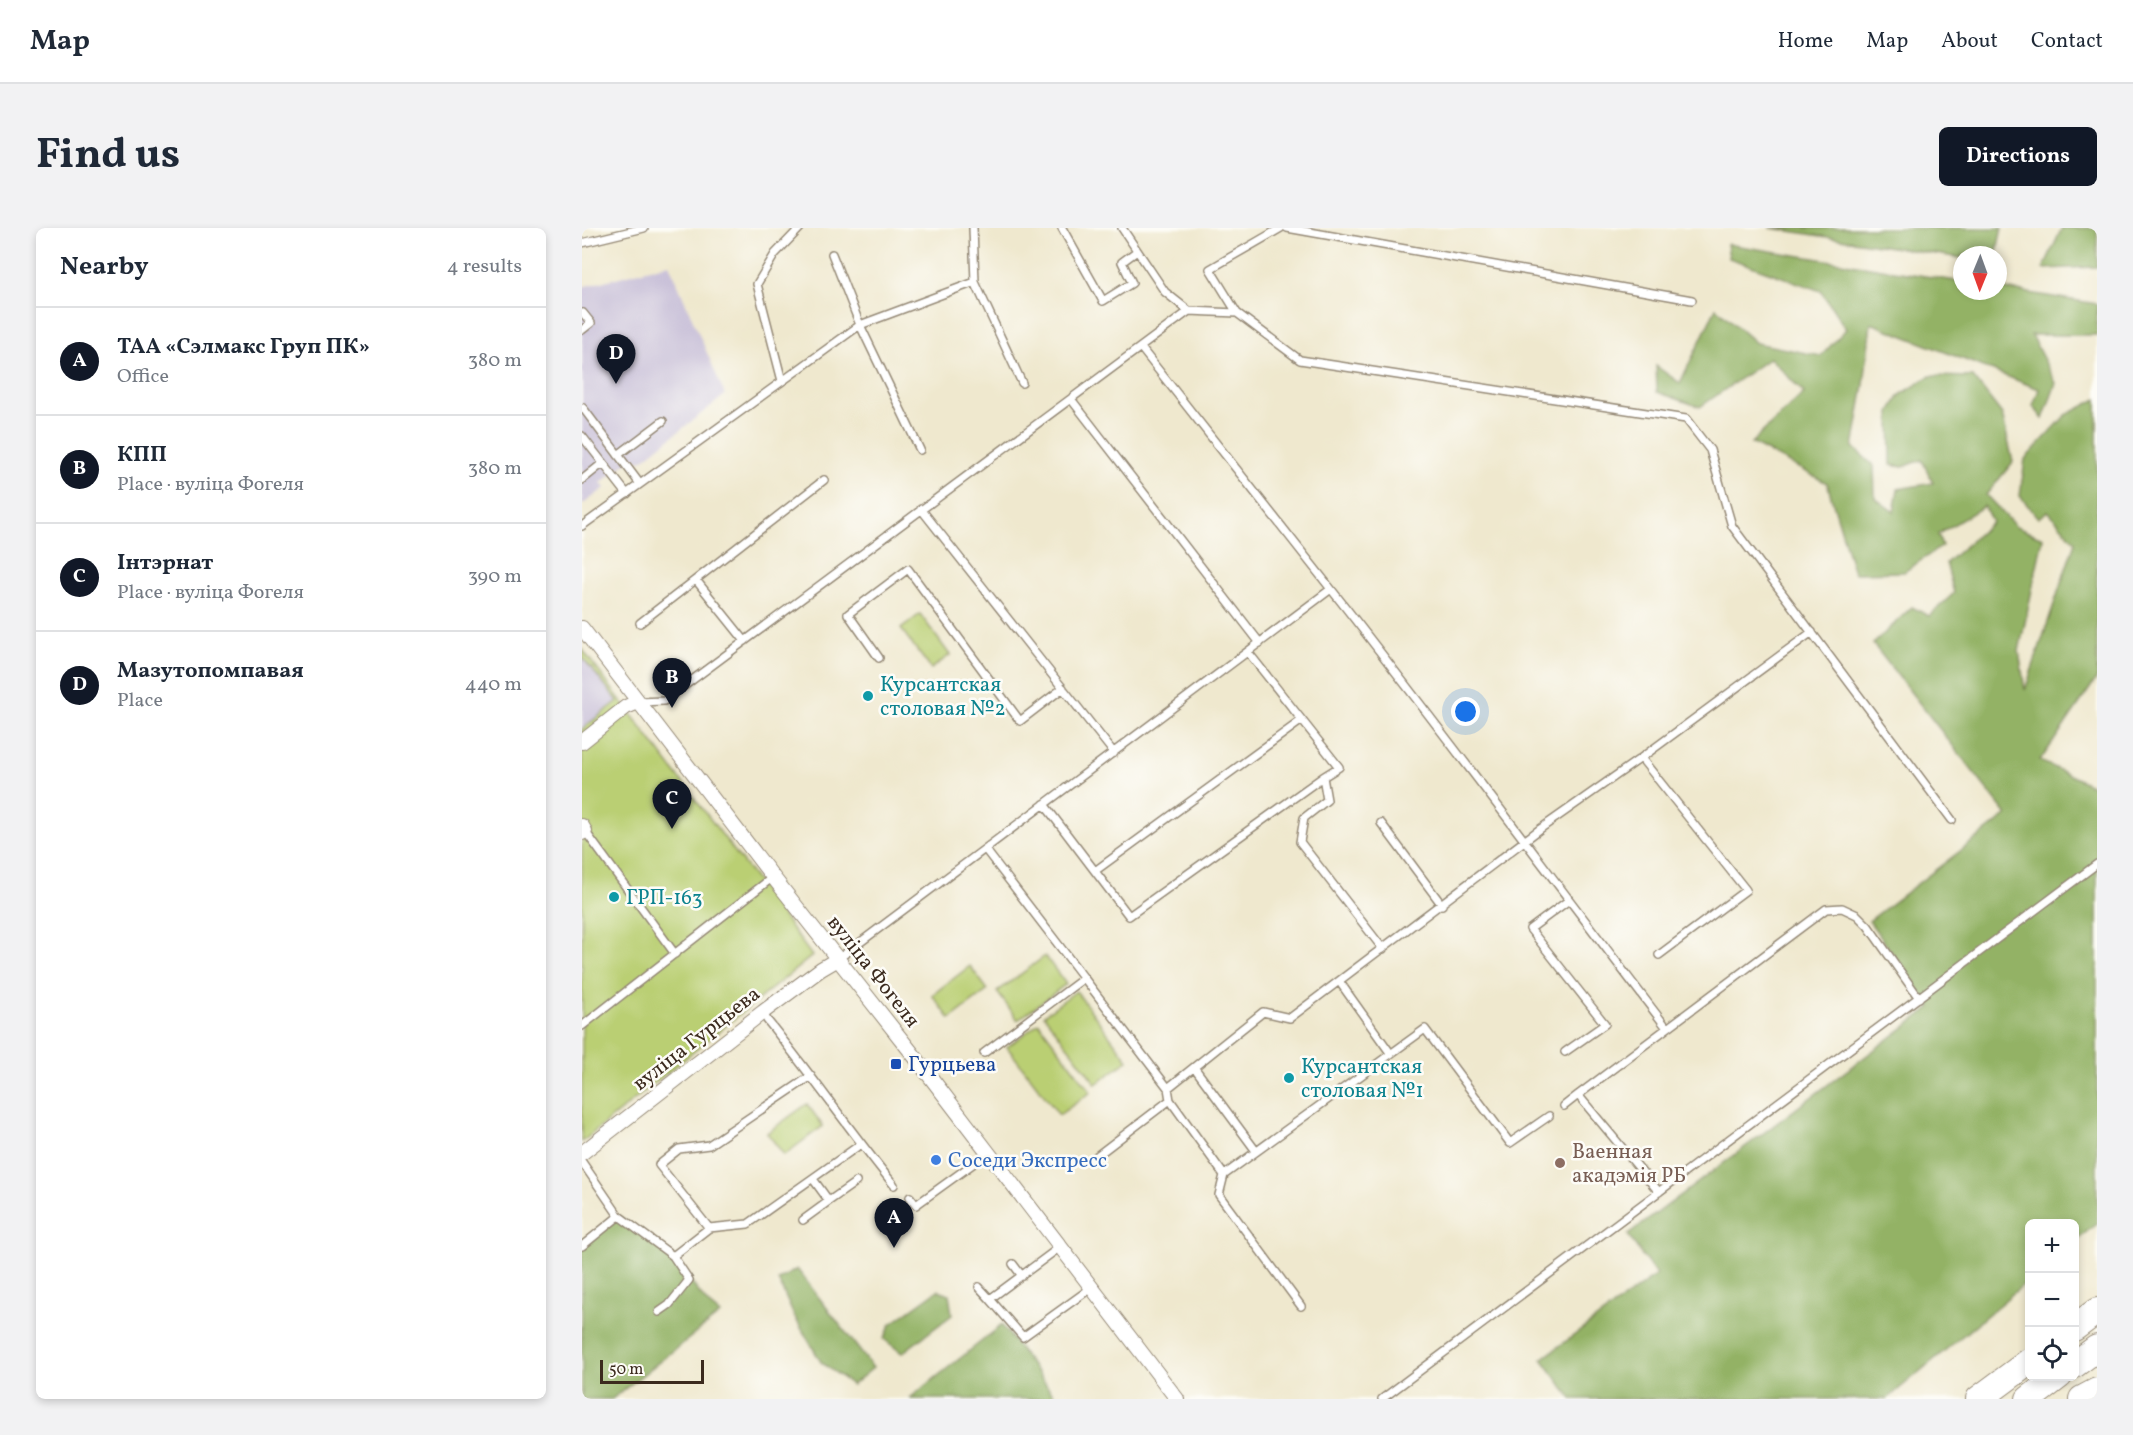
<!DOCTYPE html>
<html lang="en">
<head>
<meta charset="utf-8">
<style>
  body { margin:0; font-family:Vollkorn,serif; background:#f2f2f3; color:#1f2937 }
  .controls { position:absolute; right:18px; bottom:18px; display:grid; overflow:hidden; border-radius:9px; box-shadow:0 3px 9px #0003 }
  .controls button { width:54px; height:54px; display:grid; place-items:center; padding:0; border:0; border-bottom:2px solid #e0e1e3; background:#fff; color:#1f2937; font:30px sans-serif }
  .compass { position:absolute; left:1371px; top:18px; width:54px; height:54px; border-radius:50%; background:#fff; box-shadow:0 3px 9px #0003; rotate:181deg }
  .scale { position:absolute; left:18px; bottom:15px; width:104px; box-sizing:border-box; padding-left:6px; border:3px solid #3b2a1e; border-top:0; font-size:16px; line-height:21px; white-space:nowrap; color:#3b2a1e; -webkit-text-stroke:4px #fdfcf7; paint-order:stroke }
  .you { position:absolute; left:884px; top:484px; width:21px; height:21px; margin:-15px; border:4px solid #fff; border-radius:50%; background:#1a73e8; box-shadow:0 0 0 9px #1a73e833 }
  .badge { display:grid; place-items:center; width:39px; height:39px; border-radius:50%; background:#111827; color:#fff; font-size:20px; font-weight:700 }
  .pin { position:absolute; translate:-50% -50px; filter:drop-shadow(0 2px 3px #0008) }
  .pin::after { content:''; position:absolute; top:32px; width:21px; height:18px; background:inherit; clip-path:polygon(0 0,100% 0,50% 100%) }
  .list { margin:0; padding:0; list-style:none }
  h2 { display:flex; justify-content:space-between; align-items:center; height:78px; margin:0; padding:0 24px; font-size:26px }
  h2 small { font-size:20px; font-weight:400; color:#747a83 }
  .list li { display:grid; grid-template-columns:39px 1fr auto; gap:18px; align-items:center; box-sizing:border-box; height:108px; padding:0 24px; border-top:2px solid #e0e1e3 }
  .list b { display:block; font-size:22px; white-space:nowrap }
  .list p { margin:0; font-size:20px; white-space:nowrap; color:#747a83 }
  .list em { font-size:20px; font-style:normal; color:#747a83 }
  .icon { flex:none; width:33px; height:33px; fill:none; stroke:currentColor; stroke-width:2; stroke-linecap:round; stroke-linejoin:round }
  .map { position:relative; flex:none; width:1515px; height:1171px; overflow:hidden; border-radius:9px }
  header { display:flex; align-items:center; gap:36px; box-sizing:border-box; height:84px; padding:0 30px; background:#fff; border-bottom:2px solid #e0e1e3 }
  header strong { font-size:28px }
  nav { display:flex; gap:33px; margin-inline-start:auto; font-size:21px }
  .intro { display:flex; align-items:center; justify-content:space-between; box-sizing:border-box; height:144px; padding:0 36px }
  h1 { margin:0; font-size:42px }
  .button { padding:15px 27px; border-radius:9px; background:#111827; color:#fff; font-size:21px; font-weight:700 }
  main { display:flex; gap:36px; padding:0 36px }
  aside { flex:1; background:#fff; border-radius:9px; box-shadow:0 3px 9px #0003 }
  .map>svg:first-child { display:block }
  .industrial { fill:#c8bfd8 }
  .green { fill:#bacf73; stroke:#7a7c48; stroke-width:1.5 }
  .forest { fill:#93b265; stroke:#676e42; stroke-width:1.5 }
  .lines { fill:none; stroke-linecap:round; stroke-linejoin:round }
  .lane-casing { stroke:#958976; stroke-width:10 }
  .street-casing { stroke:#958976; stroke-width:16 }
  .highway-casing { stroke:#958976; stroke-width:28 }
  .lane { stroke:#fff; stroke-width:7 }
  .street { stroke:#fff; stroke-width:14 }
  .highway { stroke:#fff; stroke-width:26 }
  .culture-dot { fill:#0f9aa8; stroke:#fdfcf7; stroke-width:2 }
  .transit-dot { fill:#1a4fb4; stroke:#fdfcf7; stroke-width:2 }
  .shop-dot { fill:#3f7fe0; stroke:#fdfcf7; stroke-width:2 }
  .education-dot { fill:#8d6e63; stroke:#fdfcf7; stroke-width:2 }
  .labels { text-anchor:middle; stroke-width:5; stroke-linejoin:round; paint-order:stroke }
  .culture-label { font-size:21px; fill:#0d838f; stroke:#fdfcf7; text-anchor:start }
  .street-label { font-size:21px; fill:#3b2a1e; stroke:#fdfcf7 }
  .transit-label { font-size:21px; fill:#164399; stroke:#fdfcf7; text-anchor:start }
  .education-label { font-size:21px; fill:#785e54; stroke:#fdfcf7; text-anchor:start }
  .shop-label { font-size:21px; fill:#366cbe; stroke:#fdfcf7; text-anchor:start }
</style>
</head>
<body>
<header>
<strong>Map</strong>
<nav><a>Home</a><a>Map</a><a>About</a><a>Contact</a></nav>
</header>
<div class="intro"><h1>Find us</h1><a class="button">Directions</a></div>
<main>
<aside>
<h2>Nearby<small>4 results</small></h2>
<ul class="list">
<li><span class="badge">A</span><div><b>ТАА «Сэлмакс Груп ПК»</b><p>Office</p></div><em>380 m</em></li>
<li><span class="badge">B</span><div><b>КПП</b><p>Place · вуліца Фогеля</p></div><em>380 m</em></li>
<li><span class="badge">C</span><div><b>Інтэрнат</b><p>Place · вуліца Фогеля</p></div><em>390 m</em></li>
<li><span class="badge">D</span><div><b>Мазутопомпавая</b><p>Place</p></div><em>440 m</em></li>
</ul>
</aside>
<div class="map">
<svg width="1515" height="1171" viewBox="0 0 1515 1171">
  <rect width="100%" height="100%" fill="#fdfcf7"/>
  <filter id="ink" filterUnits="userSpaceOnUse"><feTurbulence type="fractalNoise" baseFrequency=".0167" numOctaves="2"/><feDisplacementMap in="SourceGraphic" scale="12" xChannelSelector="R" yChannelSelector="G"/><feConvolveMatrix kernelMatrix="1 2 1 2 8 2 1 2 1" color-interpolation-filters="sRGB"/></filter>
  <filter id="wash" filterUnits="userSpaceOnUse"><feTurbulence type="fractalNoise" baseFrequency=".008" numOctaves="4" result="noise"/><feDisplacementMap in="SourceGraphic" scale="24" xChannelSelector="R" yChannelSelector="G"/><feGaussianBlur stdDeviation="1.35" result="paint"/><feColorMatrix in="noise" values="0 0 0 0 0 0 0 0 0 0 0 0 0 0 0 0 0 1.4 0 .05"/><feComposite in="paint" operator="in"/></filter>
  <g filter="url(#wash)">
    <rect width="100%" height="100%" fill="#efe8ce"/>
    <path class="industrial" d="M87,36L143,167L59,233L51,230L44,235L19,255L23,260L0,277V59Z
      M0,429L36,473L0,501Z"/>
    <path class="green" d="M338,386L368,427L349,441L319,401Z
      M0,421L184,665L230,728L0,914V501L36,473L0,429Z
      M463,728L484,756L436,792L415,764Z
      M388,738L406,762L368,791L350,767Z
      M494,763L546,832L514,856L462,787Z
      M457,795L509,864L477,887L425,819Z
      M225,876L241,898L202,927L185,905Z"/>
    <path class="forest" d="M1188,0H1420L1414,27H1380V30Z
      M1480,0H1515V39L1461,41Z
      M1145,16L1380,54V63H1416V60L1515,76V107H1449L1474,155L1461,191L1451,178L1457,161L1289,95L1282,157L1271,219L1292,238L1293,270L1312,284L1316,261L1351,255L1340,232L1321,239L1309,237L1308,184L1318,167L1348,148L1391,149L1420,186L1431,234L1404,267L1434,299L1461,310L1437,423L1443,462L1493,314L1466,283L1456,290L1438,268L1443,231L1484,187L1515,171V450L1458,533L1515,560V995L1493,1014L1492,996H1448L1447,1052L1305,1171H990L960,1131L1074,1047L1046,1007L1349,779L1287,693L1425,587L1291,416L1330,379L1347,388L1372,365L1364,335L1410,294L1402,278L1356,306L1360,318L1322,344L1272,345L1245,255L1169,215L1222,165L1188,130L1118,179L1075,164L1074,138L1098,155L1134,80L1174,115L1239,128L1264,101L1239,63L1147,30Z
      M37,988L91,1028L107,1052L127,1077L138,1086L30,1171H0V1018Z
      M215,1041L291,1140L270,1157L239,1134L212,1088L196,1052Z
      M356,1062L367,1066L370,1087L320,1125L302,1111L309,1096Z
      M420,1097L475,1171H329L328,1170Z"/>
  </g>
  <g filter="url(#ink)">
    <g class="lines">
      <defs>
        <path id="lane" d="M391,0L393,54
          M480,0L521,73L550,55L540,34L555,23
          M540,0L583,64L607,83L655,85L628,41L699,0
          M705,0L1110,72
          M0,15L62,0
          M655,85L718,132L1104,191L1128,222L1150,298L1370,592
          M0,102L9,95L1,85
          M200,153L175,56L193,26L218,0
          M489,171L678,415
          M1,180L58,256
          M0,208L45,266
          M338,222L278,97L393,54L440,155
          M36,227L81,193
          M0,252L21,235
          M339,281L532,525
          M0,298L278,97L250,26
          M114,352L163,413
          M749,361C863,506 973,654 1085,800
          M58,395L242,252
          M666,424L757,539L741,549L745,572L722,590L718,614L801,721
          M297,430L266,386L326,341L438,493L481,460
          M56,474L82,473L607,83
          M1059,530L1230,404
          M462,576L547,688L741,549
          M799,595L860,677
          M3,603L93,726
          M403,621L502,750
          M513,643L720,492
          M256,731L749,361L559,120
          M757,753L809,826
          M181,784L185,792C229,846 268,903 312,957
          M0,798L191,649
          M983,824L1023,796L948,701L987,672
          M402,825L502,750L586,860L681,784L708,790L958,601L1059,530L1164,662L1077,727
          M612,839L674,923
          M588,872L642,947L637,967L719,1078
          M982,878L996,867
          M508,933L588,872L586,860
          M0,934L37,988L91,1028L107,1052L87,1077L77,1084
          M642,947L843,801L928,915L967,888
          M1077,964L996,867L1244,681L1260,680L1275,687L1286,698L1337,770
          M328,969L334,977L406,925
          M247,973L274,954
          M221,992L247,973L231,951
          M127,1000L77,937L97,921L127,917L229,848
          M0,1018L37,988
          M478,1019L408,1071L441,1109L509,1060
          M91,1028L127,1000L166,996L279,916
          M431,1036L440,1048
          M397,1059L408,1071
          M800,1171L1515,636"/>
        <path id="street" d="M0,400L191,649L330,825L595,1171
          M0,514L44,479L56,474
          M0,598L3,603L0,605
          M0,925L181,784L239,741L256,731"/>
        <path id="highway" d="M1492,1100L1515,1083
          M1492,1137L1515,1120
          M1397,1171L1448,1133
          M1447,1171L1477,1148
          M1500,1171L1515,1163"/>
      </defs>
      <use href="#lane" class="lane-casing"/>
      <use href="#street" class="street-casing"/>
      <use href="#highway" class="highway-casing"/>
      <use href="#lane" class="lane"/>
      <use href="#street" class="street"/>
      <use href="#highway" class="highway"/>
    </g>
  </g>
  <g class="culture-dot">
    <circle cx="286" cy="468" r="6"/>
    <circle cx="32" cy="669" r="6"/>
    <circle cx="707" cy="850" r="6"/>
  </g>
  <rect class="transit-dot" x="308" y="830" width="12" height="12" rx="3"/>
  <circle class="shop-dot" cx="354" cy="932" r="6"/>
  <circle class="education-dot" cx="978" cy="935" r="6"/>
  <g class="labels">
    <g class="culture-label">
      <text x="298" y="463">Курсантская<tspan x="298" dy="24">столовая №2</tspan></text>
      <text x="44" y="676">ГРП-163</text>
      <text x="719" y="845">Курсантская<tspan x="719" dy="24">столовая №1</tspan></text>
    </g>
    <g class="street-label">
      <text transform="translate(292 743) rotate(52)" y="7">вуліца Фогеля</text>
      <text transform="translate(114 810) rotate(-38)" y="7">вуліца Гурцьева</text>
    </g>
    <g class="transit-label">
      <text x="326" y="843">Гурцьева</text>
    </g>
    <g class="education-label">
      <text x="990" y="930">Ваенная<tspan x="990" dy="24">акадэмія РБ</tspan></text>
    </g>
    <g class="shop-label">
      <text x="366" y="939">Соседи Экспресс</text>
    </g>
  </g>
</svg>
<div class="controls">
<button>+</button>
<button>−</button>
<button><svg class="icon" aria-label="locate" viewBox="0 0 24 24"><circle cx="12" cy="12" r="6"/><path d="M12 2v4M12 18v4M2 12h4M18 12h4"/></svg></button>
</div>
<svg class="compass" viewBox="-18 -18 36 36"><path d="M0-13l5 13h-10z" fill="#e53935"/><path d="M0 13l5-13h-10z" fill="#747a83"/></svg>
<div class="scale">50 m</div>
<div class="you"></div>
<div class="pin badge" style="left:312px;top:1020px">A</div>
<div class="pin badge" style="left:90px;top:480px">B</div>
<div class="pin badge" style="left:90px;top:601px">C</div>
<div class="pin badge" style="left:34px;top:156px">D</div>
</div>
</main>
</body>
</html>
